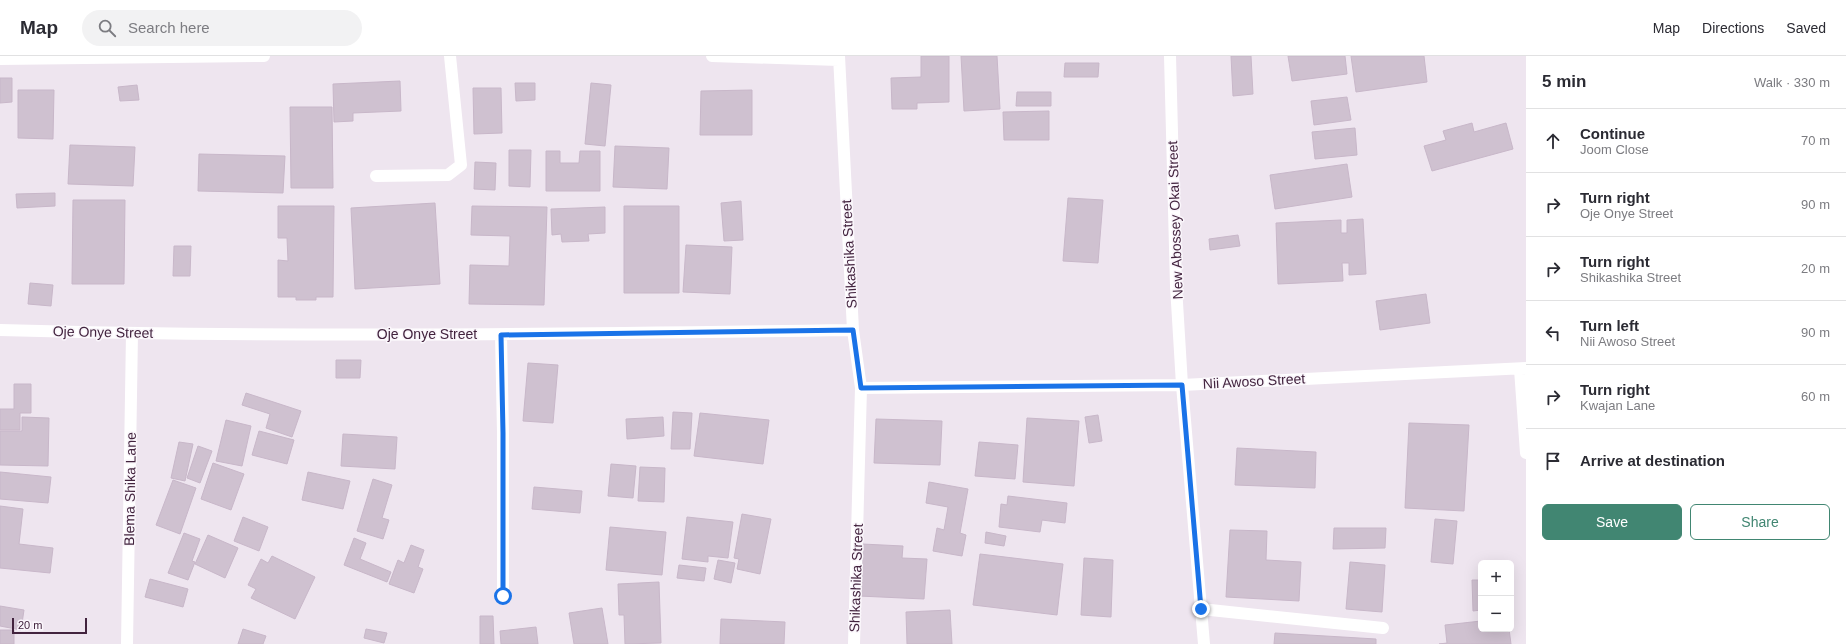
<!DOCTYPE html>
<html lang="en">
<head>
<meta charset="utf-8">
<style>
  body { margin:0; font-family:Helvetica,sans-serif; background:#f2f2f3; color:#2b2b33 }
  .controls { position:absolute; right:12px; bottom:12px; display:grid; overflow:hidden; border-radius:6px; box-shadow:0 4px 16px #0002 }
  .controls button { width:36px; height:36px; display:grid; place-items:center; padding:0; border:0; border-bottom:1px solid #e1e1e2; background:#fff; color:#2b2b33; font:20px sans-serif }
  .scale { position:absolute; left:12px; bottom:10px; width:75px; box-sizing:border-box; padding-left:4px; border:2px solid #42233e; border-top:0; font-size:11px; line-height:14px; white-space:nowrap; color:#42233e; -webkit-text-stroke:3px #faf6fb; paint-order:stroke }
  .stop { position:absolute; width:12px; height:12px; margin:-9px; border:3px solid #1a73e8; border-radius:50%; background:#fff }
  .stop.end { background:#1a73e8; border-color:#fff; box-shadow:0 1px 4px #0008 }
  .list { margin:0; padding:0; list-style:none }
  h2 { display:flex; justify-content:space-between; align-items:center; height:52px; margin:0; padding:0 16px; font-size:17px }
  h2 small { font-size:13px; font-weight:400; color:#7c7c81 }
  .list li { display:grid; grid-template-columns:26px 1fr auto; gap:12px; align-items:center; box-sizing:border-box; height:64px; padding:0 16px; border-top:1px solid #e1e1e2 }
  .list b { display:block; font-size:15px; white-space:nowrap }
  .list p { margin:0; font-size:13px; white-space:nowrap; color:#7c7c81 }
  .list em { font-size:13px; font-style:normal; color:#7c7c81 }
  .actions { display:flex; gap:8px; padding:12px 16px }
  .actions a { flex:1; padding:9px 0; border:1px solid #418672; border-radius:6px; text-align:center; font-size:14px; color:#418672 }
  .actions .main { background:#418672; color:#fff }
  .icon { flex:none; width:22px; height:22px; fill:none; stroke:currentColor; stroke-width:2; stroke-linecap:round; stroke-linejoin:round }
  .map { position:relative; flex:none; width:1526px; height:588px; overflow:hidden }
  header { display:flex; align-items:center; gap:24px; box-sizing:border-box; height:56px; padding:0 20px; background:#fff; border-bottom:1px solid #e1e1e2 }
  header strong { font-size:19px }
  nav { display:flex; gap:22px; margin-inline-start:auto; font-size:14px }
  .search { width:280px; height:36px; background:#f2f2f3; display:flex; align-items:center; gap:10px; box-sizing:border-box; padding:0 14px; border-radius:22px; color:#7c7c81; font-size:15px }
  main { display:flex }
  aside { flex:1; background:#fff }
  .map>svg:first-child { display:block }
  .building { fill:#cfc1d0; stroke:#c8b7c9 }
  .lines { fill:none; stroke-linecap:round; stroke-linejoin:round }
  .minor { stroke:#fff; stroke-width:12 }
  .route { stroke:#1a73e8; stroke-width:5 }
  .labels { text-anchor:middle; stroke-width:3; stroke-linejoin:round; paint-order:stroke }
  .street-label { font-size:14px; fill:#42233e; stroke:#faf6fb }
</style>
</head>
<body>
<header>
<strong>Map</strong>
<div class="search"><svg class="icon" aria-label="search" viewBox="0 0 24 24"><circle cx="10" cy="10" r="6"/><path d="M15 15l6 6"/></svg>Search here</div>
<nav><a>Map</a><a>Directions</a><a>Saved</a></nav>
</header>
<main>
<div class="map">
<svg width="1526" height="588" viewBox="0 0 1526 588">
  <rect width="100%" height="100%" fill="#eee5ef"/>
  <path class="building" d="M921,0H949V46L917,47V53H892L891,22L921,21Z
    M961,0H997L1000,53L964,55Z
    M1231,0H1251L1253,38L1233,40Z
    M1288,0H1345L1347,18L1292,25Z
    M1351,0H1424L1427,26L1356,36Z
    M1065,7H1099L1098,21H1064Z
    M0,22H12V46L0,47Z
    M400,25L401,55L353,57V65L334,66L333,28Z
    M515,27H535V44L516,45Z
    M591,27L611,29L605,90L585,88Z
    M137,29L139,44L120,45L118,31Z
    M473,32H501L502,77L474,78Z
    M18,34H54L53,83L18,82Z
    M752,34V79H700L701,35Z
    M1017,36H1051V50H1016Z
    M1347,41L1351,64L1314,69L1311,45Z
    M290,51H332L333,132H291Z
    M1049,55V84H1004L1003,56Z
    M1472,67L1474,76L1506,67L1513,93L1432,115L1424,90L1446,84L1443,75Z
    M1355,72L1357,99L1315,103L1312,76Z
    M70,89L135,91L133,130L68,128Z
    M615,90L669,92L667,133L613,131Z
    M509,94H531L530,131L509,130Z
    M546,95H560V107H579L580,95H600V135H546Z
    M199,98L285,100L283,137L198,135Z
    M475,106L496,107L495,134L474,133Z
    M1347,108L1352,141L1275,153L1270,119Z
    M55,137V150L17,152L16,138Z
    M1068,142L1103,144L1098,207L1063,205Z
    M73,144H125L124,228H72Z
    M741,145L743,184L724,185L721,147Z
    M435,147L440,228L355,233L351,152Z
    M278,150H334L333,241H316V244H296V241H278V204L288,205L287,182H278Z
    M472,150L547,151L544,249L469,248L470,209L509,210L510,180L471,179Z
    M624,150H679V237H624Z
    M605,151V177L588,178L589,185L562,186L561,178L552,179L551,153Z
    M1363,163L1366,218L1349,219V207H1342L1343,225L1278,228L1276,167L1341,164V177H1347V164Z
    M1238,179L1240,190L1210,194L1209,183Z
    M686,189L732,191L730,238L683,236Z
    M174,190H191L190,220H173Z
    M30,227L53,229L51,250L28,248Z
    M1426,238L1430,267L1380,274L1376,245Z
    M336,304H361L360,322H336Z
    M528,307L558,309L553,367L523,365Z
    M14,328H31V357H20V374H0V353H14Z
    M246,337L301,355L292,381L266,372L270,358L242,349Z
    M673,356L692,357L690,393H671Z
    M700,357L769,364L763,408L694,400Z
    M1098,359L1102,385L1089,387L1085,361Z
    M22,361L49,362L48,410L0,409V375H22Z
    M663,361L664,380L627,383L626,363Z
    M1027,362L1079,365L1074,430L1023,426Z
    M876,363L942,365L940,409L874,407Z
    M226,364L251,370L242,410L216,405Z
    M1409,367L1469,369L1464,455L1405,452Z
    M259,375L294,384L287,408L252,399Z
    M343,378L397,381L395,413L341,410Z
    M179,386L193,388L185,425L171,422Z
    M979,386L1018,389L1015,423L975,420Z
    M198,390L212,395L200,427L187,422Z
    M1237,392L1316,396L1315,432L1235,429Z
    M213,407L244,418L231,454L201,443Z
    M611,408L636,410L633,442L608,440Z
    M640,411L665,412L664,446L638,445Z
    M0,416L51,421L48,447L0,443Z
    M308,416L350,425L343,453L302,444Z
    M373,423L392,429L382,462L389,464L383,483L357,475Z
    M173,424L196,432L180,478L156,469Z
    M929,426L968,433L960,477L966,479L962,500L933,495L937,472L944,474L948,451L926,447Z
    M534,431L582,435L580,457L532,453Z
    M1008,440L1067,447L1065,467L1042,464L1040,476L999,471L1001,448L1007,449Z
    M0,450L23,453L19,488L53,492L50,517L0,512Z
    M742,458L771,463L760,518L737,513L739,503L734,502Z
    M243,461L268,471L259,495L234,485Z
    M687,461L733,466L728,502L708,500V506L682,503Z
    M1435,463L1457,465L1453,508L1431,506Z
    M610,471L666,476L662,519L606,514Z
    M1334,472H1386L1385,492L1333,493Z
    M1230,474L1267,475L1266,504L1301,506L1299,545L1226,541Z
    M986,476L1006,480L1004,490L985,487Z
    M184,477L200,483L192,505L195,506L188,524L168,517Z
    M208,479L238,492L225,522L195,508Z
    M354,482L366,487L360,503L391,516L387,526L344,509Z
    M862,488L903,490L902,502L927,503L924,543L859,540Z
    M411,489L424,494L418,511L423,513L414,537L389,528L398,504L404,507Z
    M980,498L1063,508L1057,559L973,549Z
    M272,500L315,521L295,563L251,542L256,533L248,529L261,503L268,507Z
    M1084,502L1113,504L1111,561L1081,559Z
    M718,504L735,507L731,527L714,523Z
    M1350,506L1385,509L1382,556L1346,553Z
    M679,509L706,512L704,525L677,522Z
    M150,523L188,533L183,551L145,541Z
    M1472,524H1481V554L1473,555Z
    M659,526L661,587L625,588L624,559H619L618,528Z
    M0,550L24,554L21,574L0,570Z
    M602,552L608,588H574L569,557Z
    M950,554L952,588H907L906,556Z
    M480,560H493L494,588H480Z
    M721,563L785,566L784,588H720Z
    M1481,565V573H1509L1511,588H1439L1447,587L1445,569Z
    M536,571L538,588H501L500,575Z
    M243,573L266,580L263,588H238Z
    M366,573L387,577L384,587L364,582Z
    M0,574H14V588H0Z
    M1275,577L1376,583V588H1274Z"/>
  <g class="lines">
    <path class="minor" d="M712,0L839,4
      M839,0L853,274L861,332L854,588
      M1170,0L1176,230L1182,329L1204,588
      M0,3L264,0
      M376,120L448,119L461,109L450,0
      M0,274C284,282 569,278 853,274
      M501,279L503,377V540
      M1520,313L1526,397
      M861,332L1182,329L1526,312
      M1201,553L1383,572
      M127,588L132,277"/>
  </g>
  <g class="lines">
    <path class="route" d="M503,540V377L501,279L853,274L861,332L1182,329L1201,553"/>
  </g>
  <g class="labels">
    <g class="street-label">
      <text transform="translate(1175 164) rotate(-92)" y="5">New Abossey Okai Street</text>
      <text transform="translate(849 198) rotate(-93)" y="5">Shikashika Street</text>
      <text transform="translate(103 276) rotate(1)" y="5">Oje Onye Street</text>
      <text x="427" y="283">Oje Onye Street</text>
      <text transform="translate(1254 325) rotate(-3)" y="5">Nii Awoso Street</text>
      <text transform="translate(130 433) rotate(-89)" y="5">Blema Shika Lane</text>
      <text transform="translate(856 522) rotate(-88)" y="5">Shikashika Street</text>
    </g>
  </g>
</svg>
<div class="controls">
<button>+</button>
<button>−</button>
</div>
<div class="scale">20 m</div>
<div class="stop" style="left:503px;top:540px"></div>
<div class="stop end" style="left:1201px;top:553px"></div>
</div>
<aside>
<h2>5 min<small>Walk · 330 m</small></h2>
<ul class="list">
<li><svg class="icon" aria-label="ahead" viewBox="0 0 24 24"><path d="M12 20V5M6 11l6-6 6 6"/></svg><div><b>Continue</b><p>Joom Close</p></div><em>70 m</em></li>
<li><svg class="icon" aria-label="right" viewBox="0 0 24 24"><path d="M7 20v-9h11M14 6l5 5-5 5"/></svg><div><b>Turn right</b><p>Oje Onye Street</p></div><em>90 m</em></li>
<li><svg class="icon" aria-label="right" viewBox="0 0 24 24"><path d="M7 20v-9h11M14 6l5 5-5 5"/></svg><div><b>Turn right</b><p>Shikashika Street</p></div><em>20 m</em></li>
<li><svg class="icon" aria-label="left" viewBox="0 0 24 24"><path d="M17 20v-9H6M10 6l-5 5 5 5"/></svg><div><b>Turn left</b><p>Nii Awoso Street</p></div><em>90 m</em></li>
<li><svg class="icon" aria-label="right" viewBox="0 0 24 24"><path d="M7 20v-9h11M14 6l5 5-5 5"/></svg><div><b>Turn right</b><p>Kwajan Lane</p></div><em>60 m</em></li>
<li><svg class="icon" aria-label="arrive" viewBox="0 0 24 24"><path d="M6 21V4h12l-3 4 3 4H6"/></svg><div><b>Arrive at destination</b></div></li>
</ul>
<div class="actions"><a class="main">Save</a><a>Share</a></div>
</aside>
</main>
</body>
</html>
